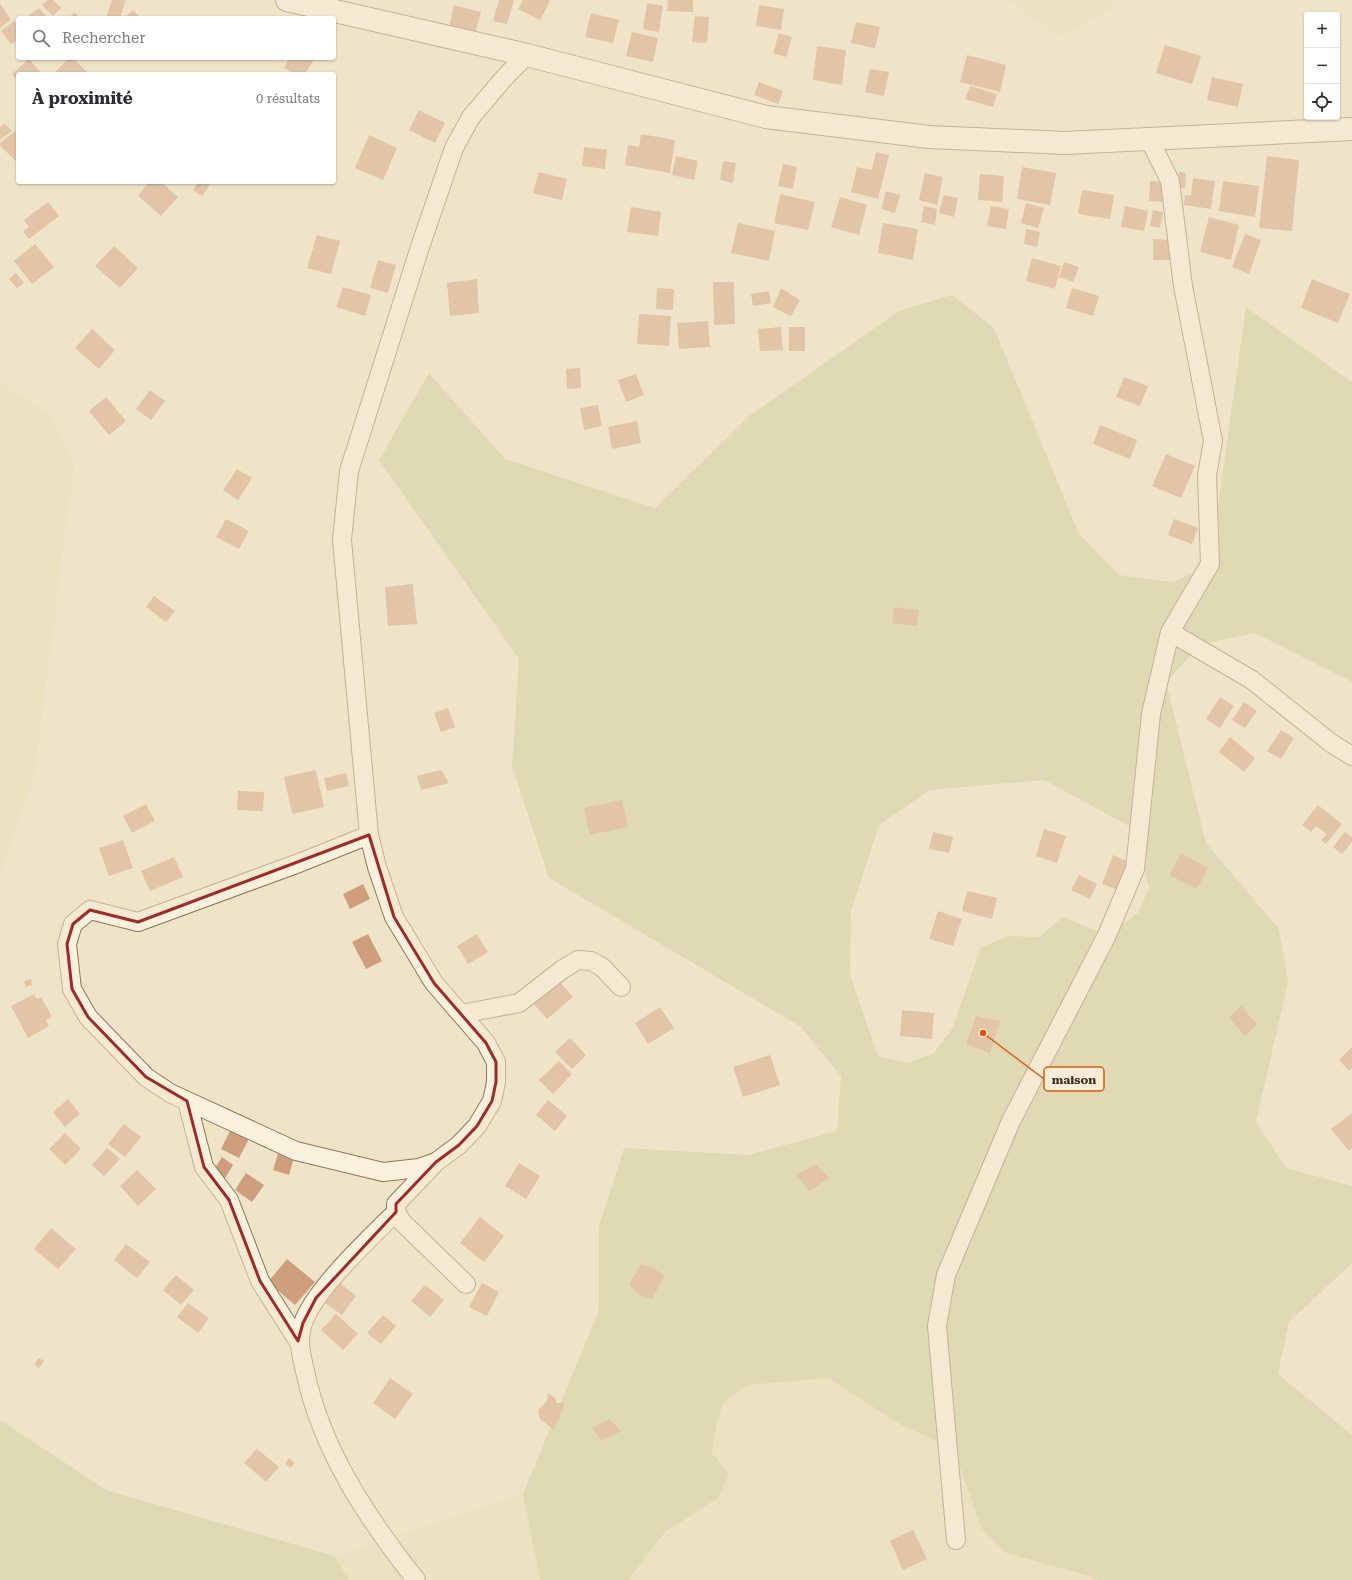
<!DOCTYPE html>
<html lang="fr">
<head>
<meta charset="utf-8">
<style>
  body { margin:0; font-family:"Roboto Serif",serif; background:#f7f7f7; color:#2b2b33 }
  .controls { position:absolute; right:12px; top:12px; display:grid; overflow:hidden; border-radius:4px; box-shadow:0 1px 3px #0004 }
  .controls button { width:36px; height:36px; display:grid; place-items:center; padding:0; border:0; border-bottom:1px solid #e1e1e2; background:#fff; color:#2b2b33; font:20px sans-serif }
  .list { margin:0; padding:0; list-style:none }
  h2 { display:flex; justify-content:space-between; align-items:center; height:52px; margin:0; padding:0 16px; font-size:17px }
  h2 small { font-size:13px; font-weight:400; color:#7c7c81 }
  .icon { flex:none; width:22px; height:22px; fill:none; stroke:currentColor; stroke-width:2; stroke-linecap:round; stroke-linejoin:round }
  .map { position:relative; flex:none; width:1352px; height:1580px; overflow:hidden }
  .search { position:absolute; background:#fff; box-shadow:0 1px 3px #0004; left:16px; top:16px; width:320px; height:44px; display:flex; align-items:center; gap:10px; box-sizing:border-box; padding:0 14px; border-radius:4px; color:#7c7c81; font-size:15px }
  .panel { position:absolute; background:#fff; box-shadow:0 1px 3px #0004; left:16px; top:72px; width:320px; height:112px; border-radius:4px }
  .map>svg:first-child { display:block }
  .farmland { fill:#e6deb5 }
  .green { fill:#c9cf9b; fill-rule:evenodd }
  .building { fill:#cf9f7d }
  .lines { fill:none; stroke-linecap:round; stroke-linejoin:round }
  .minor-casing { stroke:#8d765c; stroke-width:20 }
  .tertiary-casing { stroke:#8d765c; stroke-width:24 }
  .minor { stroke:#faf1dc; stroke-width:18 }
  .tertiary { stroke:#faf1dc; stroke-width:22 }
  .marked { fill:none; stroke:#9e2a2b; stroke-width:3; stroke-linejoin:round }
  .leader { fill:none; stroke:#df570d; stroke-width:1.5 }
  .callout-dot { fill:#df570d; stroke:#f7eed8; stroke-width:1.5 }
  .callout { fill:#f7eed8; stroke:#df570d; stroke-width:1.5 }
  .callout-label { font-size:12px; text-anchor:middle; font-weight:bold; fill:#3d2e20 }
</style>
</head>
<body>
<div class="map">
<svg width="1352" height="1580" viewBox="0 0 1352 1580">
  <rect width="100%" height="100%" fill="#f0e4c8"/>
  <path class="farmland" d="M1006,0H1112L1108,11L1061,37Z
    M0,383L51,415L74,464L35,775L0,876Z
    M829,1378L901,1425L953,1448L982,1529L1098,1580H628L665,1532L718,1498L729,1474L712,1453L716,1426L724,1401L746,1385Z
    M523,1494L540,1580H349L334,1556Z"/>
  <path class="green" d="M952,295L994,328L1079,534L1119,575L1173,582L1210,564L1246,307L1352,382V682L1255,633L1201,644L1166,682L1206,843L1279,929L1288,982L1256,1122L1286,1168L1352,1186V1263L1289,1322L1278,1374L1352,1435V1580H1098L1090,1576L1006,1553L982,1529L953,1448L901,1425L829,1378L747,1385L724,1401L716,1426L712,1453L729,1474L718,1498L665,1532L628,1580H540L523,1494L599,1310V1226L624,1148L748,1155L837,1131L841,1076L801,1027L549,878L512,766L519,659L379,460L429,373L505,459L655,508L749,416L899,311ZM1044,780L1136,830L1149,888L1138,913L1107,935L1063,917L1039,937L1009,936L981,947L952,1029L934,1053L908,1063L878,1056L850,975L851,911L879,825L930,790Z
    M0,1420L106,1490L334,1556L349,1580H0Z"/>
  <path class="building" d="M47,0H53L61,8L53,16L42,5Z
    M112,0H126L120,18H106Z
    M499,0H514L507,24L493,21Z
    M523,0H548L550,1L540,20L518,9Z
    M668,0H693V12L667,11Z
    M0,3L11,20L0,28Z
    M647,3L663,6L659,32L643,29Z
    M454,5L481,12L473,42L447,36Z
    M759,5L784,9L781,30L756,26Z
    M39,8L46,16L43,18H25Z
    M133,10L141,18H124Z
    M74,12L81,18H69Z
    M591,13L619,20L613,43L585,37Z
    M695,16L709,17L707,43L692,42Z
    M14,21L18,26V39L11,44L1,31Z
    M856,22L880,27L875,48L851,43Z
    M632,32L658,38L653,62L626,56Z
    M779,33L792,37L786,57L773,53Z
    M1165,45L1201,56L1192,84L1156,73Z
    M817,46L846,50L842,85L813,80Z
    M967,55L1006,65L1000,92L960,82Z
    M69,58H73L89,74H57L55,72Z
    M289,58H315L305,74H296L284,68Z
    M29,59L42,74H18V81L12,74Z
    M870,69L889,72L884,96L865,92Z
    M1212,77L1243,84L1238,107L1207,100Z
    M759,82L783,91L778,104L754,95Z
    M970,86L997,94L993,107L965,99Z
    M419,110L445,123L435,143L409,130Z
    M5,124L12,131L0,139V127Z
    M18,129V163L0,146V143Z
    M641,134L675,140L670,173L625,165L628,145L639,147Z
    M369,135L397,148L383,180L355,168Z
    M584,147L607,150L605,169L582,166Z
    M876,152L889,155L878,199L851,192L857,167L872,170Z
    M676,156L698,161L694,180L672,175Z
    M1267,156L1299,160L1292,231L1259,228Z
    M723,161L736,163L733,183L720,180Z
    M783,164L797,167L793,189L778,186Z
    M1022,167L1056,173L1050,205L1017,199Z
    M539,172L567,179L562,200L533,193Z
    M1179,172L1186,173L1185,188H1178Z
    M925,173L943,177L937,205L919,200Z
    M980,174L1004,176L1002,202L978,200Z
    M1193,178L1215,181L1211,209L1184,205L1185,195L1191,196Z
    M1150,181L1165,182L1164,202L1149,201Z
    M1223,181L1259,186L1255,217L1219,211Z
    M149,182H161L178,197L161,216L138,196Z
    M198,182H212L202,196L193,190Z
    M1082,190L1114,195L1110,219L1078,214Z
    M886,191L900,195L895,213L881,209Z
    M780,194L815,202L808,230L774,223Z
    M944,195L958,198L954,217L939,213Z
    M840,197L867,205L859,235L831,227Z
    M48,202L59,216L29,239L23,231L29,227L24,220Z
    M1026,203L1044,208L1038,228L1021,223Z
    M924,206L937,209L935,225L921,222Z
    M991,206L1009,209L1006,229L987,226Z
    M1125,206L1148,211L1144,231L1121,227Z
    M631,207L661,212L658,236L627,232Z
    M1153,210L1163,212L1160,228L1150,226Z
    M1209,217L1239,225L1231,260L1200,252Z
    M738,223L775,231L769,261L731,253Z
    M883,223L918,229L913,260L878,253Z
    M1026,229L1040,232L1037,247L1024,244Z
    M1245,234L1261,240L1249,274L1232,267Z
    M317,235L340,241L331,274L307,268Z
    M1153,239L1170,240V260H1153Z
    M35,244L54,267L32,284L14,261Z
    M114,246L138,268L120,288L95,266Z
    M1032,258L1061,266L1055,289L1026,281Z
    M378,260L396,265L388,293L370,288Z
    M1064,262L1079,267L1073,282L1059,277Z
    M16,273L24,283L17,288L9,279Z
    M477,279L479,313L450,316L447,283Z
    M1312,279L1350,294L1338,323L1301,308Z
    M713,282H734L735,324L714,325Z
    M343,287L371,295L365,316L336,307Z
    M657,288L674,289L673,310L656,309Z
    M781,288L800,300L791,316L773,307Z
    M1072,288L1099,296L1093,316L1066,308Z
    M769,291L771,303L753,306L751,294Z
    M639,314L671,316L669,346L637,344Z
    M708,321L710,347L679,349L677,323Z
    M781,327L783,350L760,351L758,329Z
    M789,327H805V351H789Z
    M92,329L115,350L99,369L75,348Z
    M580,368L581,388L567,389L566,369Z
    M636,374L644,395L626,402L618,380Z
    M1124,377L1148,386L1140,406L1116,397Z
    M150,390L165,401L151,420L136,409Z
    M106,397L126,421L109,435L89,411Z
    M598,405L602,426L584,430L580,408Z
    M637,421L641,443L612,449L608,427Z
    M1100,425L1137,440L1130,459L1093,444Z
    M1166,454L1195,466L1181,498L1152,486Z
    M237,469L252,478L238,500L223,490Z
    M226,519L249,531L239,549L216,537Z
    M1174,519L1198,528L1192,544L1168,535Z
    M413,584L417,624L388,626L385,587Z
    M154,596L175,611L166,622L146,607Z
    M894,607L919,610L917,626L892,623Z
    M1220,697L1234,706L1220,728L1206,719Z
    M1244,702L1257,711L1245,728L1232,720Z
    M448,708L455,727L441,732L434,713Z
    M1281,730L1294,738L1281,759L1267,751Z
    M1230,737L1255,758L1244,772L1219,752Z
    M316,770L324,807L292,814L284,777Z
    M441,770L449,783L421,790L417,776Z
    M346,773L349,786L327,791L324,778Z
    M238,791L264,792L263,811L237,810Z
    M622,800L628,827L590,835L584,808Z
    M146,804L155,821L132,833L123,816Z
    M1318,805L1342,824L1326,844L1321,840L1327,834L1316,826L1311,832L1302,825Z
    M1044,829L1066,836L1057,863L1036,856Z
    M933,832L953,837L949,853L929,849Z
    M1345,832L1352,837V842L1342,854L1333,847Z
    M123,840L133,868L109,876L99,848Z
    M1181,853L1208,868L1197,889L1169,875Z
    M1113,855L1129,862L1118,890L1102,884Z
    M174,857L183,877L150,891L141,871Z
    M1079,875L1097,884L1090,899L1071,890Z
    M363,884L370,899L350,909L343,894Z
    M967,891L997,898L992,919L962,911Z
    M938,911L962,919L953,946L929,939Z
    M368,934L382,961L366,969L352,942Z
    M477,934L488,952L468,964L457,946Z
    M31,979L32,985L26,987L24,981Z
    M558,980L573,997L547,1019L532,1002Z
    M34,994L37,999L41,997L52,1017L46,1020L49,1026L28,1038L11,1006Z
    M1241,1006L1257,1024L1245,1036L1229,1018Z
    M660,1007L674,1028L648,1044L635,1023Z
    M902,1010L934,1013L932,1039L900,1036Z
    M976,1016L1000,1021L990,1053L966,1044Z
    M570,1038L586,1055L572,1069L555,1052Z
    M1352,1047V1068L1349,1071L1339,1060Z
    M770,1055L780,1085L743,1097L733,1067Z
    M559,1061L572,1074L553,1094L539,1080Z
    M68,1099L80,1114L65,1127L53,1112Z
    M548,1100L567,1116L555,1131L536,1115Z
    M1352,1113V1148L1349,1151L1331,1129Z
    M124,1124L141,1137L125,1157L108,1144Z
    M232,1127L250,1137L239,1158L221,1149Z
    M65,1133L81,1149L65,1165L49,1149Z
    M107,1148L120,1159L104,1176L92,1165Z
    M279,1150L295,1154L289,1175L273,1170Z
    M222,1157L233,1165L224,1180L212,1173Z
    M519,1163L540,1176L526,1199L505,1186Z
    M816,1164L829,1178L809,1191L797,1175Z
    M137,1170L156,1189L138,1206L120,1186Z
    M246,1173L264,1185L252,1202L235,1190Z
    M480,1217L504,1236L484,1262L460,1243Z
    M51,1228L76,1249L58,1269L34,1249Z
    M126,1244L150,1262L137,1278L114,1260Z
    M287,1259L315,1282L295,1305L268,1282Z
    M641,1264L652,1267L664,1276L652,1299L640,1295L629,1285Z
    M176,1275L194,1290L181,1305L163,1290Z
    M340,1283L356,1296L342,1315L325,1303Z
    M482,1283L499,1292L487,1316L469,1307Z
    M425,1285L444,1300L430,1317L411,1301Z
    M188,1303L209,1318L198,1333L177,1317Z
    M336,1314L358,1334L343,1350L321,1330Z
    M383,1315L396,1326L381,1344L367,1333Z
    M39,1358L44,1361L39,1368L34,1364Z
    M390,1378L413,1394L395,1419L373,1403Z
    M548,1393L555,1398L557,1403H565L554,1430L540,1419L538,1410L547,1401Z
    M609,1419L621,1431L602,1441L592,1428Z
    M257,1449L279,1467L266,1482L244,1463Z
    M289,1458L295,1463L290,1468L285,1463Z
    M913,1530L927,1559L903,1570L890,1541Z"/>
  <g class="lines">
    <defs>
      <path id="minor" d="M1170,632L1252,680L1331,743L1352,756
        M369,835L299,863L138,922L90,910L73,924L67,944L72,989L88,1017L146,1077L170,1093L296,1151L383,1172L419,1168L436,1162L459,1145L477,1126L492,1101L496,1082V1062L486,1043L434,983L394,917L377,867L369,835L342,540L349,471L420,247L454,148L471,117L505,77L527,55
        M461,1014L519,1003L563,969L578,960L591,961L602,967L621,987
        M187,1101L204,1167L229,1200L260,1281L298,1341
        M434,1164L396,1204V1212L402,1222L466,1284
        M396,1212C369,1239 315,1289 303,1323C297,1340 301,1354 305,1371C321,1449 367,1518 416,1580
        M956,1540L937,1326L946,1275L1011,1121L1107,935L1135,869L1151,714L1170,632L1210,564L1207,475L1213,441L1183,286L1170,181L1149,139"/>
      <path id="tertiary" d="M287,0L527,55L766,117L929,137L1065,143L1352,129"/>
    </defs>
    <use href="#minor" class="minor-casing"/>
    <use href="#tertiary" class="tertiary-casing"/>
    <use href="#minor" class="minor"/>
    <use href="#tertiary" class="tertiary"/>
  </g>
  <path d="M0 0H1352V1580H0ZM369,835L394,917L434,983L486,1043L496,1062V1082L492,1101L477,1126L459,1145L436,1162L396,1204V1212L316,1298L303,1323L298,1341L260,1281L229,1200L204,1167L187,1101L146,1077L88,1017L72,989L67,944L73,924L90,910L138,922Z" fill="#f0e4c8" fill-opacity=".55" fill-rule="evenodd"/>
  <path class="marked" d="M369,835L394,917L434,983L486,1043L496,1062V1082L492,1101L477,1126L459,1145L436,1162L396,1204V1212L316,1298L303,1323L298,1341L260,1281L229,1200L204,1167L187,1101L146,1077L88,1017L72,989L67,944L73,924L90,910L138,922Z"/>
  <path class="leader" d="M983 1033L1044 1079"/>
  <circle class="callout-dot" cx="983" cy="1033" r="4"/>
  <rect class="callout" x="1044" y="1067" width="60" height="24" rx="4"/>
  <g class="callout-label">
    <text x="1074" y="1084">maison</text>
  </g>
</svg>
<div class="controls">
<button>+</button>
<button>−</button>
<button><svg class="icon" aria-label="locate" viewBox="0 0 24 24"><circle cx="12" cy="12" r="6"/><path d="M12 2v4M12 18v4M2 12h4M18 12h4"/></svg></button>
</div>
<div class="search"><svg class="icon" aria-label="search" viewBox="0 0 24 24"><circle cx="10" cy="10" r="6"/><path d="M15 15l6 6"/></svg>Rechercher</div>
<section class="panel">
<h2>À proximité<small>0 résultats</small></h2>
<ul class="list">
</ul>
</section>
</div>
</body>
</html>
